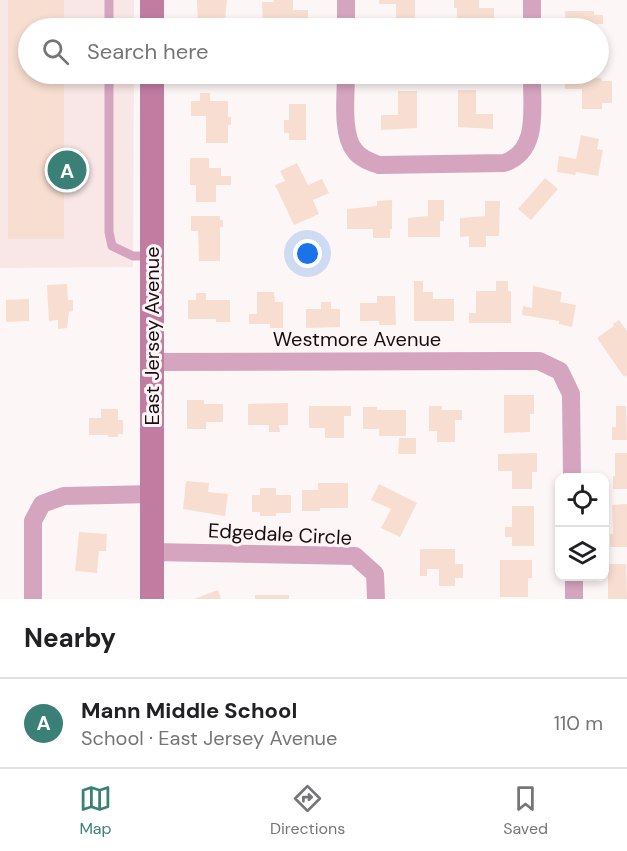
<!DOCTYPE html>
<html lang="en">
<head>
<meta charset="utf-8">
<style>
  body { margin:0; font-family:"DM Sans",sans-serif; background:#f2f2f2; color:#202124 }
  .controls { position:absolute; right:18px; bottom:18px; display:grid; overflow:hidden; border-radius:12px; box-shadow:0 3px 9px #0003 }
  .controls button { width:54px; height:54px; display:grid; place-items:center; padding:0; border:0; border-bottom:2px solid #e0e0e0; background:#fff; color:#202124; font:30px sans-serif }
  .you { position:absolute; left:308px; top:254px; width:21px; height:21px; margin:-15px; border:4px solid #fff; border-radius:50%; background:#1a73e8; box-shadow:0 0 0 9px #1a73e833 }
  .badge { display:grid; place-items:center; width:39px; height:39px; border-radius:50%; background:#3a8077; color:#fff; font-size:20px; font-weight:700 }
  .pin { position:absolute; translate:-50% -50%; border:3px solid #fff; box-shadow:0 2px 6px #0006 }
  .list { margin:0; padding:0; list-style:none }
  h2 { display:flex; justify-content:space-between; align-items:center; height:78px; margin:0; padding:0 24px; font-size:26px }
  h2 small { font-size:20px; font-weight:400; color:#757577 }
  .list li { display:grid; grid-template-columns:39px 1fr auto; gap:18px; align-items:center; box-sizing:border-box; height:90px; padding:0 24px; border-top:2px solid #e0e0e0 }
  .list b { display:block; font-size:22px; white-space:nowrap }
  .list p { margin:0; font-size:20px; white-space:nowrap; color:#757577 }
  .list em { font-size:20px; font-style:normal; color:#757577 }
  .icon { flex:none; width:33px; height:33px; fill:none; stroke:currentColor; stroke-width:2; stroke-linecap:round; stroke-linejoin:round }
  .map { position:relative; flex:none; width:627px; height:599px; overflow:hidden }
  .search { position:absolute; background:#fff; box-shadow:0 3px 9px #0003; left:18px; right:18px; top:18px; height:66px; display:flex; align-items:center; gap:15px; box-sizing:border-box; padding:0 21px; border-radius:33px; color:#757577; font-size:22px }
  .sheet { height:168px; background:#fff }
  nav { display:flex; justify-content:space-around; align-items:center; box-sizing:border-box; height:84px; border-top:2px solid #e0e0e0; background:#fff; font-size:16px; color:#757577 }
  nav a { display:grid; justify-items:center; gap:3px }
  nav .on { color:#3a8077 }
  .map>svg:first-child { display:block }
  .built { fill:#f9e6e6 }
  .building { fill:#f8ded0 }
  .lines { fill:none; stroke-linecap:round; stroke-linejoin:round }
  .lane { stroke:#d5a5bf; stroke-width:9 }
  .street { stroke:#d5a5bf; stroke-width:18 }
  .secondary { stroke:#c17ca2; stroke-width:24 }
  .labels { text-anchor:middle; stroke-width:6; stroke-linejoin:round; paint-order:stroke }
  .street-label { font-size:20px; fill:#190d0d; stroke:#fdf6f6 }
</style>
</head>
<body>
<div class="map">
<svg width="627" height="599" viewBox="0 0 627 599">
  <rect width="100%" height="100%" fill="#fdf6f6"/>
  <path class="built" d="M0,0H134V28H28V74H134L133,267L0,268Z"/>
  <path class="building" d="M8,0H64V28H28V74H64V239H8Z
    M197,0H227L225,20H217V25H198Z
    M274,0H293V10H308V25L263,27L262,2H274Z
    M379,0H415V24H396V4H379Z
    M454,0H479V8H494V23H457V8H454Z
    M565,11H594V15H603V24H594V28H572V26H566Z
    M204,74H227V84H205Z
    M283,74H303V83H283Z
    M380,74H416V79H380Z
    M472,74H492V79H472Z
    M565,74H586V78H601L602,81H612V103H602V109H582V89H565Z
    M458,90H476V114H493V129L458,127Z
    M398,91H417V128L381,130V115H398Z
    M200,93H210V101H228V117H231V125H228V143H206V116H191V101H200Z
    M289,104H306V140H289V133H284V120H289Z
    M581,135L599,139L597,149L603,150L598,176L576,172L575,175L557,172L559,156L576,159Z
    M190,158H209V168H221V176H231V185H216V202H196V185H190Z
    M297,163L308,185L322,179L329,193L313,200L319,214L294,225L275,185L285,181L280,171Z
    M545,178L558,189L531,220L518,209Z
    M392,200V229H390V238H373V229H347V209L377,206V201Z
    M428,200H444V221H440V237H408V218L428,216Z
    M485,201H500L499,236H486V247H469V236L460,237V218L485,216Z
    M191,216H220V220H223V227H220V261H199L198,231H191Z
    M414,281H423V292H433V299H454V321H414Z
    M496,281H508V291H511V323H469V313H476V291H496Z
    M67,284L68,300H73V311L69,312L67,328L58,329V320L49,321L47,285Z
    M533,286L562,292L560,302L576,305L572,327L559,324V321L522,315L523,306L532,308Z
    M257,292H274L275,302H283V328H270V324H249V314H257Z
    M196,293H206V300H230V322H216V319H188V300H196Z
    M377,296H395L396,325H379V321H360V303H377Z
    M29,299V321L6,322V300Z
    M321,302H331V309H340V327L306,328V309H321Z
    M619,320L627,331V375L624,377L597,338L614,326L613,324Z
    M504,395H534V414H530V432L504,433Z
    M187,400H204V404H223V422H206V429H187Z
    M288,403V425H279L280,432H269V425H248V404Z
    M309,406H351V416H344V438H325V428H309Z
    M429,406H442V410H462V420H455V442H437V431H429Z
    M616,406H626L627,440H612V427H616Z
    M363,407H377V410H406V436H379V429H363Z
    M101,409H118V420H123V434H118V437H108V435H89V418H101Z
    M399,438H416V454H398Z
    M537,453V472H532V489H512V471H498V454Z
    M615,453H627V489H613V476H615Z
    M186,481L209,483L208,492L228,494L225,516L183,509Z
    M318,483H348V508H320V511H302V490H318Z
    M379,484L417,503L400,537L381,528L391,509L371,500Z
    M260,488H276V495H291V513H276V516H260V512H252V495H260Z
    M627,504V547H610V534H613L612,505Z
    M512,506H534V546H512V537H505V527H512Z
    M79,532L107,534L106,551H99L97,573L75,571Z
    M420,549H455V564H463V578H455V586H439V569H427V576H420Z
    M500,560H532V578H528V597H500Z
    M608,564H626L627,599H608Z
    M218,590L221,599H194Z
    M255,595H289V599H255Z"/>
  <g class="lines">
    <path class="lane" d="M109,0V28
      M109,74V232L112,246L133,256H152"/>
    <path class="street" d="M346,0V28
      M532,28V0
      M346,74C346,95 341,135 355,151C361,159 371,162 379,165L504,163C541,151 531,105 532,74
      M152,362L539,361L560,371L571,394L572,478
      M152,552L355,556L375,574L376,599
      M574,576V599
      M33,599V521L42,504L64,496L153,494"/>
    <path class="secondary" d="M152,0V28
      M152,74V599"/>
  </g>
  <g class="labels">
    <g class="street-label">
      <text transform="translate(152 336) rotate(-90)" y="7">East Jersey Avenue</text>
      <text x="357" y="346">Westmore Avenue</text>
      <text transform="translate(280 534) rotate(3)" y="7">Edgedale Circle</text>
    </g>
  </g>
</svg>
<div class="controls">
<button><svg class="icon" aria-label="locate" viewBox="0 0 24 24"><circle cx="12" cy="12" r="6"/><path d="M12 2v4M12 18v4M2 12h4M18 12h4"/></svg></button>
<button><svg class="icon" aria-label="layers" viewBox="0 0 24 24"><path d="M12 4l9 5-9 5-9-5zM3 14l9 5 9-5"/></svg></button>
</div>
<div class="you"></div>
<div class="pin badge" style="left:67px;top:170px">A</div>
<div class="search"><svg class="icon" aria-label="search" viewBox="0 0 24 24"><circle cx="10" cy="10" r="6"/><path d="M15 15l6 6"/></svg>Search here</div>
</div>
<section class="sheet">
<h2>Nearby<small></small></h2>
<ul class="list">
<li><span class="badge">A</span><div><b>Mann Middle School</b><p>School · East Jersey Avenue</p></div><em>110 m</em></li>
</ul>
</section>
<nav>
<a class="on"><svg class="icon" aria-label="map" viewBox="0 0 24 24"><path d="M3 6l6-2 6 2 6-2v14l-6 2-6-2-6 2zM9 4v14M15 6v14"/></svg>Map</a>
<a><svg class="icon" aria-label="directions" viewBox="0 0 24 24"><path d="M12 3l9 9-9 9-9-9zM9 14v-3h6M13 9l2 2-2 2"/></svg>Directions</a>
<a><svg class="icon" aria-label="saved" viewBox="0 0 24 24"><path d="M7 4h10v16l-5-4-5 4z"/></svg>Saved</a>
</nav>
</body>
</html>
